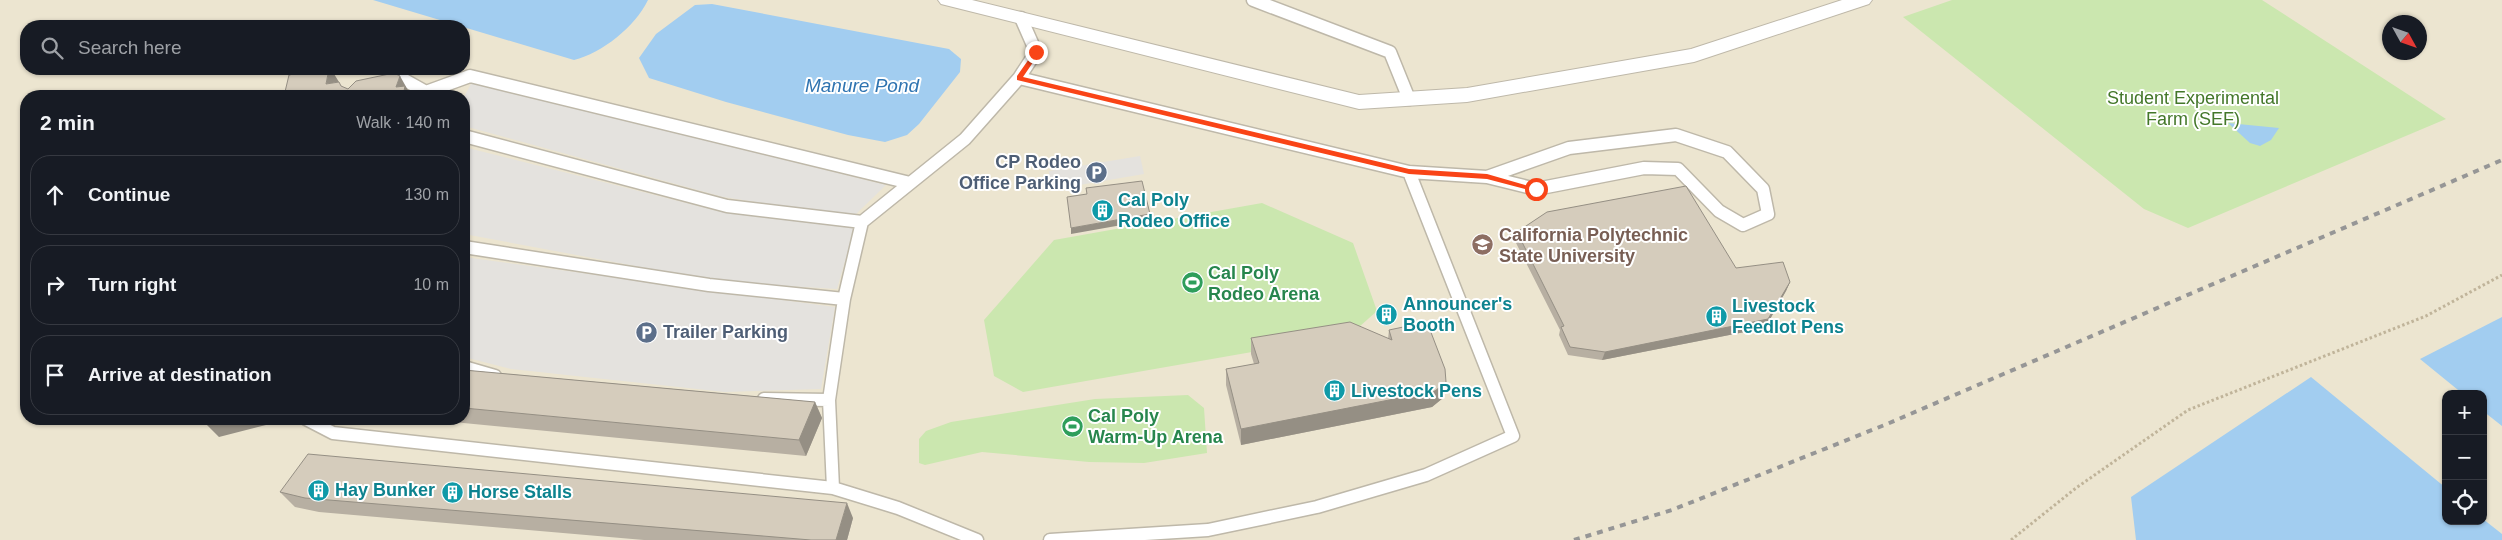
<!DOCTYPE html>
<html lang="en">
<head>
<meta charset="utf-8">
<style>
  body { margin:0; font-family:Helvetica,sans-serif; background:#242831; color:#f1f3f6 }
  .controls { position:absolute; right:15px; bottom:15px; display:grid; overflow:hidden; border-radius:10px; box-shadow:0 1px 4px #0004 }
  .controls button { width:45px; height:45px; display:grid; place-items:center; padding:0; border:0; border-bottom:1px solid #363941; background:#171b24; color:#f1f3f6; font:25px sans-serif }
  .compass { position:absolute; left:2382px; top:15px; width:45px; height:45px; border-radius:50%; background:#171b24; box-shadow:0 1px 4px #0004; rotate:130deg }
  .stop { position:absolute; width:15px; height:15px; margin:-11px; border:4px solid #f94417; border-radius:50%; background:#fff }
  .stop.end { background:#f94417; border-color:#fff; box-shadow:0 1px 5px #0008 }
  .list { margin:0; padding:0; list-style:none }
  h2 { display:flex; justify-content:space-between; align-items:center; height:65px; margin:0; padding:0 20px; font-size:21px }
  h2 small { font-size:16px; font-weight:400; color:#9ea1a6 }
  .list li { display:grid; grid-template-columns:32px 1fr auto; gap:15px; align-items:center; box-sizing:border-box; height:80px; margin:0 10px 10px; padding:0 10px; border:1px solid #363941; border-radius:20px }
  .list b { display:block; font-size:19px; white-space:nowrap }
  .list em { font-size:16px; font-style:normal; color:#9ea1a6 }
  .icon { flex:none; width:28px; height:28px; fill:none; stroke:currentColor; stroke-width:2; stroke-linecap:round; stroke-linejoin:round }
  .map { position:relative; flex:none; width:2502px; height:540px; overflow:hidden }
  .search { position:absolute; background:#171b24; box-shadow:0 1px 4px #0004; left:20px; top:20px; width:450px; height:55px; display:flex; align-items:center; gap:12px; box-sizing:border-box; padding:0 18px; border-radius:20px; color:#9ea1a6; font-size:19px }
  .panel { position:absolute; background:#171b24; box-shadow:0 1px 4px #0004; left:20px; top:90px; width:450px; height:335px; border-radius:20px }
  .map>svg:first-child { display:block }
  .education { fill:#ece5d0; fill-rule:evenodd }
  .green { fill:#cbe7af }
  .parking { fill:#e4e2de }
  .water { fill:#a2cdf0 }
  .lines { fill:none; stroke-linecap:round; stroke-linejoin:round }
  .service-casing { stroke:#beb8a9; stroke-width:15 }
  .minor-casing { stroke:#beb8a9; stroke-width:2 }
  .path { stroke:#c0b49a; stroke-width:3; stroke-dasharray:2.5 2.5; stroke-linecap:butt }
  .service { stroke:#fff; stroke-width:12 }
  .minor { fill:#fff; fill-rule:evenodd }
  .rail { stroke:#969696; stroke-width:4; stroke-dasharray:6 6; stroke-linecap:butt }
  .wall { fill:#b7afa2 }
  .shaded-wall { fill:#958f84 }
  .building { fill:#d5ccbc; stroke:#958f84 }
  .route { fill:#f94417 }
  .labels { text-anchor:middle; stroke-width:4; stroke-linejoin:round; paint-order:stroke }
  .park-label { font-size:18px; fill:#437729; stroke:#fff }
  .service-label { font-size:18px; font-weight:bold; fill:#4e5e75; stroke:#fff; text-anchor:end }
  .culture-label { font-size:18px; font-weight:bold; fill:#0d838f; stroke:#fff; text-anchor:start }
  .education-label { font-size:18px; font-weight:bold; fill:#785e54; stroke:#fff; text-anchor:start }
  .leisure-label { font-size:18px; font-weight:bold; fill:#27864d; stroke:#fff; text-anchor:start }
  .water-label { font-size:19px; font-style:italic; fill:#2f74b1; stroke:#fff }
</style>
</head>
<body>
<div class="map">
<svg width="2502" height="540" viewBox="0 0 2502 540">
  <rect width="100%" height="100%" fill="#f3f0e6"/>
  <path class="education" d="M0,0H2502V540H0ZM2390,22H2420V52H2390ZM26,26H464V69H26ZM26,96H464V419H26ZM2446,394H2483V521H2446Z"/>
  <path class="green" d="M1952,0H2262L2446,119L2188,228L2144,209L1903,17Z
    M1262,203L1353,243L1377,311L1350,335L1023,392L994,376L984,320L1054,240Z
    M1188,395L1204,408L1207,453L1144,463L1089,462L982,452L925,465L919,463V439L926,431L951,422L1095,399Z"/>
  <path class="parking" d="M472,82L886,185L853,217L723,197L464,126V97Z
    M464,147L718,211L855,226L837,289L721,282L464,234Z
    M1140,156L1144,174L1050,190L1049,171Z
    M464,257L835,307L821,389L725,392L511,369L464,357Z"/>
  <path class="water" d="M373,0H648C635,27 602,53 574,60Z
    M712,4L949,49L961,59L960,72L919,124L907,135L885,142L848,135L726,102L649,78L639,58L656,34L695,5Z
    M2228,123L2279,128L2271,140L2260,146L2250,143Z
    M2502,317V426L2483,411V394H2463L2420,359Z
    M2311,377L2446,488V521H2483V519L2502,534V540H2136L2131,497Z"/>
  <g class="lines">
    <defs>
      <path id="service" d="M1253,0L1390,52L1409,99
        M1019,78L1409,172L1513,436L1426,475L1317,507L1208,530L1050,540
        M426,92L470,76L910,183
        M357,96L359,90L401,78L426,92L427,96
        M1676,135L1727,152L1763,189L1768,214L1743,225L1719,211L1678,169L1644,168L1536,189L1487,177L1569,148Z
        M464,136L727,206L862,222
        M1409,172L1487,177
        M464,247L709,285L844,299
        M464,367L495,376
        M764,399L829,400
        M306,419L333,433L833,488L829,400L844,299L862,222L965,139L1019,78L1036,52L1021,18
        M833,488L898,508L977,540"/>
      <path id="minor" d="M938,0H972L1359,95L1467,88L1691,49L1842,0H1872L1869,4L1694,62L1467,102L1359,109L941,4Z"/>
    </defs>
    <use href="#service" class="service-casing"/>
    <use href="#minor" class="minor-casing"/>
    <path class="path" d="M2011,540L2076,488L2188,410L2426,316L2502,275"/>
    <use href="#service" class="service"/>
    <use href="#minor" class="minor"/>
    <path class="rail" d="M1574,540L1672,510L1887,424L2502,160"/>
  </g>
  <path class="wall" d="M1517,232L1736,268L1790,282L1786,291L1765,328L1602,360L1568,355L1559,335L1560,330L1515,241Z
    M1389,330L1443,398L1432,407L1241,445L1226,385V369L1254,364L1251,354V338L1388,339Z
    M464,370L815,402L822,418L806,456L422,419H464Z
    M280,492L853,518L847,540H644L319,512L295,507Z"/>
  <path class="shaded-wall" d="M329,69H331L339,82L326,84Z
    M400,76L409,92L411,96H401L396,87Z
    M1150,214V220L1071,234V228Z
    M1790,282L1786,291L1765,328L1602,360L1605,352Z
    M1446,382L1443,398L1432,407L1241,445V429Z
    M815,402L822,418L806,456L799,440Z
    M221,419H275L274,423L219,437L205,423Z
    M847,503L853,518L847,540H836Z"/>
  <path class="building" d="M318,69H329L326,84L339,82L341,86L348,89L356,81L394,73L400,76L396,87L405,86L403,96H284L289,75Z
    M1142,181L1150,214L1071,228L1067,197L1087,194L1086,188Z
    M1686,186L1736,268L1783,262L1790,282L1768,319L1605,352L1570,347L1561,327L1564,326L1517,232L1547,212Z
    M1350,322L1392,340L1389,330L1427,322L1445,369L1446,382L1435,391L1241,429L1226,369L1259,363L1251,338Z
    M464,370L815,402L799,440L464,408Z
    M206,419H221L205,423Z
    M308,454L847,503L836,540H811L305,498L280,492Z"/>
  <path class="route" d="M1036,49L1040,52L1023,77L1409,169L1487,174L1539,189L1536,192L1487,179L1409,174L1017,80V76Z"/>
  <defs>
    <symbol id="parking-disc" viewBox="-11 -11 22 22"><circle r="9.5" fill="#5c6f8a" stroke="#fff"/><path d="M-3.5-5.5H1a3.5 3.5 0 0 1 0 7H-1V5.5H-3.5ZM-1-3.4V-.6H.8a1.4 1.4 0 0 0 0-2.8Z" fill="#fff"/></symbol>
    <symbol id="building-disc" viewBox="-11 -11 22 22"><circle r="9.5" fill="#0f9aa8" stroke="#fff"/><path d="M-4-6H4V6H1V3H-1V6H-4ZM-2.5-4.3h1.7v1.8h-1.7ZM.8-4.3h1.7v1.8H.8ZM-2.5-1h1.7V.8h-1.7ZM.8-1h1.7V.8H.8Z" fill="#fff"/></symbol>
    <symbol id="university-disc" viewBox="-11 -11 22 22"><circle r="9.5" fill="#8d6e63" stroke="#fff"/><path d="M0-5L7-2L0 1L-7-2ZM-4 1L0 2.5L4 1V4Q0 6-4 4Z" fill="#fff"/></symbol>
    <symbol id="stadium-disc" viewBox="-11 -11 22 22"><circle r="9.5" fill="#2e9e5b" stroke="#fff"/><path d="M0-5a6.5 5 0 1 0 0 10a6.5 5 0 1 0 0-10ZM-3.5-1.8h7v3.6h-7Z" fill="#fff"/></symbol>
  </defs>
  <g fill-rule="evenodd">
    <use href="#parking-disc" x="1084" y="160" width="25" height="25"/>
    <use href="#building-disc" x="1090" y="198" width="25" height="25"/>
    <use href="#university-disc" x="1470" y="232" width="25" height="25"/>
    <use href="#stadium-disc" x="1180" y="270" width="25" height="25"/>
    <use href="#building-disc" x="1374" y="302" width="25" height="25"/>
    <use href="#building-disc" x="1704" y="304" width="25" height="25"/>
    <use href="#parking-disc" x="634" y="320" width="25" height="25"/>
    <use href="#building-disc" x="1322" y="378" width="25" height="25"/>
    <use href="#stadium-disc" x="1060" y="414" width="25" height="25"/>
    <use href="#building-disc" x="306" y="478" width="25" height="25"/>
    <use href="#building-disc" x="440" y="480" width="25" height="25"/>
  </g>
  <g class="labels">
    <g class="park-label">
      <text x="2193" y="104">Student Experimental<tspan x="2193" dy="21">Farm (SEF)</tspan></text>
    </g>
    <g class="service-label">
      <text x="1081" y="168">CP Rodeo<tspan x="1081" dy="21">Office Parking</tspan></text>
      <text x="663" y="338" text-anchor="start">Trailer Parking</text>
    </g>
    <g class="culture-label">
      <text x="1118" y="206">Cal Poly<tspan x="1118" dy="21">Rodeo Office</tspan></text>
      <text x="1403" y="310">Announcer's<tspan x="1403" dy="21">Booth</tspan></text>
      <text x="1732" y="312">Livestock<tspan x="1732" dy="21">Feedlot Pens</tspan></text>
      <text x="1351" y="397">Livestock Pens</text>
      <text x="335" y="496">Hay Bunker</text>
      <text x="468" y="498">Horse Stalls</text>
    </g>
    <g class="education-label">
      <text x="1499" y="241">California Polytechnic<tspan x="1499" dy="21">State University</tspan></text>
    </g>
    <g class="leisure-label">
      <text x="1208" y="279">Cal Poly<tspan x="1208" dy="21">Rodeo Arena</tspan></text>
      <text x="1088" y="422">Cal Poly<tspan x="1088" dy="21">Warm-Up Arena</tspan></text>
    </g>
    <g class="water-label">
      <text x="862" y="92">Manure Pond</text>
    </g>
  </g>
</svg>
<div class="controls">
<button>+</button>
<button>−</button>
<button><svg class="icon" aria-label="locate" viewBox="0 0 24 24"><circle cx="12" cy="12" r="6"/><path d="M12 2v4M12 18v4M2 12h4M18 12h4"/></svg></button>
</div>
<svg class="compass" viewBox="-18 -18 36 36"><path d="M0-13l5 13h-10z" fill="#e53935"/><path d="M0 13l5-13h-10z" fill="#9ea1a6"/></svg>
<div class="stop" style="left:1536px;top:189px"></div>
<div class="stop end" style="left:1036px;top:52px"></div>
<div class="search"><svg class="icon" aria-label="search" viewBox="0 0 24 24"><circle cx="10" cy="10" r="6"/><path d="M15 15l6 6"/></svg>Search here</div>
<section class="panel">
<h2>2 min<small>Walk · 140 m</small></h2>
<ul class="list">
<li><svg class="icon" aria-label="ahead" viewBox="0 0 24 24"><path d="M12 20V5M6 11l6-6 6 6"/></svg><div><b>Continue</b></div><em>130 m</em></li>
<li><svg class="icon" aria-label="right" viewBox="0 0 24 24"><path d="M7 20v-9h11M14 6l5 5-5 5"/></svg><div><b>Turn right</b></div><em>10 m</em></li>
<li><svg class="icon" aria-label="arrive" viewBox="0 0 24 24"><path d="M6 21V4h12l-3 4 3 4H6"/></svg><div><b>Arrive at destination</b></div></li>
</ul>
</section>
</div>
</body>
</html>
